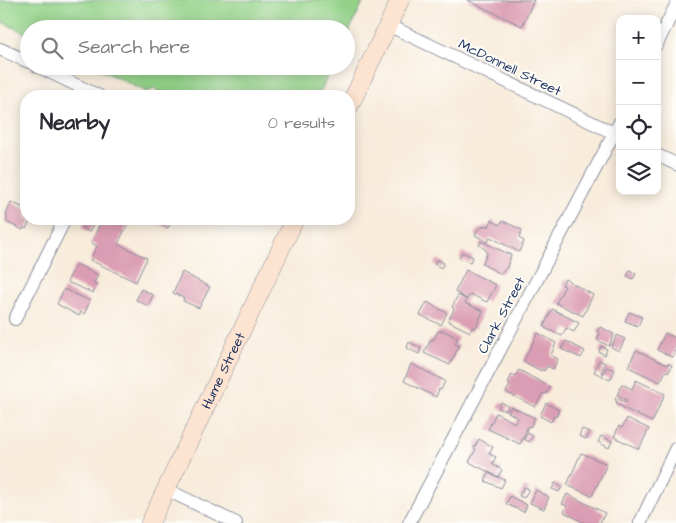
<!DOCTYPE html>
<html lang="en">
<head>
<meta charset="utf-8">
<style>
  body { margin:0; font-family:"Architects Daughter",sans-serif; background:#f2f2f3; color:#2b2b33 }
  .controls { position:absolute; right:15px; top:15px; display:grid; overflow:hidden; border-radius:10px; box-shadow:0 2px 12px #0003 }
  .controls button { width:45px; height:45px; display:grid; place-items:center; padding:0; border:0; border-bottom:1px solid #e1e1e2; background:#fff; color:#2b2b33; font:25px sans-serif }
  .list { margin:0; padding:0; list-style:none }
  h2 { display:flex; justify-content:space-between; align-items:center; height:65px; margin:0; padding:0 20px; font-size:21px }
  h2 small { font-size:16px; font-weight:400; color:#7c7c81 }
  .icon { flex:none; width:28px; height:28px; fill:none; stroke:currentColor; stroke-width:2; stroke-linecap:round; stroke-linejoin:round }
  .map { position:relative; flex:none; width:676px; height:523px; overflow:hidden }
  .search { position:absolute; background:#fff; box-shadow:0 2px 12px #0003; left:20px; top:20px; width:335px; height:55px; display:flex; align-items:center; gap:12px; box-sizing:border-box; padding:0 18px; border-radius:28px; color:#7c7c81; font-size:19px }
  .panel { position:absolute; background:#fff; box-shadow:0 2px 12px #0003; left:20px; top:90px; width:335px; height:135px; border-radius:20px }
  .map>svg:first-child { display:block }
  .green { fill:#93d288; stroke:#578073 }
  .building { fill:#db9db3 }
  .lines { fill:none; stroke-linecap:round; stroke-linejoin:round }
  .street-casing { stroke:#8a8e9c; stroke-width:14 }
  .secondary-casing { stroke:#8a8e9c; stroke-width:19 }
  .street { stroke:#fff; stroke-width:12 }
  .secondary { stroke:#fde4d1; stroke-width:18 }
  .labels { text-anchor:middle; stroke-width:4; stroke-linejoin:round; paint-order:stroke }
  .street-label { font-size:14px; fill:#1b2f5e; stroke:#fdfcf7 }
</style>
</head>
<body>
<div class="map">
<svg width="676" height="523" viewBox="0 0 676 523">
  <rect width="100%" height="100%" fill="#fdfcf7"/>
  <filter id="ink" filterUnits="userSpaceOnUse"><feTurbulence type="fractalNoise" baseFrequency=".02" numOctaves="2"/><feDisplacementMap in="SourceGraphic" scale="10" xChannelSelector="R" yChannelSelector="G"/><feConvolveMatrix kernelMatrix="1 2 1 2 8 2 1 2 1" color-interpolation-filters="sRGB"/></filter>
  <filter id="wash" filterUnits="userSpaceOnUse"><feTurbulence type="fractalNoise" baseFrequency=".0096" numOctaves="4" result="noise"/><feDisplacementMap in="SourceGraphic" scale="20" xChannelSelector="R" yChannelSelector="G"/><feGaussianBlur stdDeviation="1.12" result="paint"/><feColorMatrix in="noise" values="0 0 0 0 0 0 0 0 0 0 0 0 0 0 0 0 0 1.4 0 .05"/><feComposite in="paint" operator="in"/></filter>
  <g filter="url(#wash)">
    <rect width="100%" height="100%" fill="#f8ecdb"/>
    <path class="green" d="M0,0H364L346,38V29H29V35L0,21Z
      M93,66H333L318,96H169L154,89L146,92Z"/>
    <g id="blocks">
      <path class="building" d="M467,0H534L522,26Z
        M11,202L26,209V219H31L26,229L24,227L23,230L6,222L7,217L6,215Z
        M102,219H130L118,244L147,258L136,282L90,260L97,246L91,243Z
        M148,219H172L168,228Z
        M86,220L94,223L89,232L82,228Z
        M492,220L499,225L503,221L522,230L519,238L524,241L519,252L490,237L488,242L475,235L478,229L487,225L489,227Z
        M481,241L511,255L507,267L501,274L482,264L487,254L486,250L479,245Z
        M462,252L473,257L470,263L459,258Z
        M437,259L444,263L441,268L434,264Z
        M76,264L98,275L94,283L97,285L93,293L67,282Z
        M466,270L496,285L487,302L470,294L467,299L455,292Z
        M630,270L636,274L633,279L627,276Z
        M182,272L210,287L199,308L183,301L184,298L173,293Z
        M565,279L593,295L583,316L556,303L565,286L562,285Z
        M64,289L90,301L84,314L81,312L79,316L57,304Z
        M141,289L153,295L148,306L136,300Z
        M458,295L467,300L465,303L483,311L475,329L472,327L470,332L448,321L453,312L454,308L452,307Z
        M427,302L447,313L441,325L420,315Z
        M552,309L579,323L574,332L566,328L562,336L545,328L544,326Z
        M629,312L642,317L638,326L625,321Z
        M600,327L614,334L609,346L597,340L600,333L597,332Z
        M442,330L458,338L455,344L459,346L450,365L424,353L431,339L433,340L438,331L441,332Z
        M538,333L556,343L551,355L558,359L553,369L547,366L544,371L542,369L541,371L523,361Z
        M665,333L676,338V349L672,357L657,350Z
        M617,335L625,339L619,351L611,347Z
        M566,341L585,351L581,358L561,349Z
        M409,342L421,348L419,354L407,348Z
        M601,346L607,349L605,355L599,352Z
        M636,350L667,365L668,363L672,365L669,372L666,371L660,382L628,367Z
        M599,360L605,363L600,375L594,372Z
        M411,364L445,381L441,390L439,389L436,397L404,381Z
        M606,367L615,370L610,380L602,376Z
        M519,370L550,387L546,394L543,393L535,407L506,392L510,385L508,383L512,374L515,376Z
        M636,380L665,394L652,422L623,408V407L617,404L615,397L625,402L627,400L617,395L622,384L632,389Z
        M501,402L508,406L506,411L498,408Z
        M546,403L559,410L556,417L554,416L551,422L540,416Z
        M511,407L535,418L530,427L528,426L526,429L527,430L520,444L488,429L496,413L515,423L518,418L508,412Z
        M627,418L649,429L639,449L614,437L619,426L622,428Z
        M582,429L590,432L586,439L579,436Z
        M528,433L533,436L529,442L524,439Z
        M601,436L612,441L609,448L598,442Z
        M479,439L493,447L489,454L496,457L492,464L502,470L498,477L469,462L476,449L474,448Z
        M581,453L607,464L592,496L567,485Z
        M488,473L505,480L501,488L485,481Z
        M555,483L562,487L559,492L552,489Z
        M524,487L529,489L524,498L519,496Z
        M536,490L549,497L544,509L530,503Z
        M567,494L605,513L600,523H585L564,512L567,506L562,504Z
        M510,496L527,505L524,512L506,504Z"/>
    </g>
  </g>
  <g filter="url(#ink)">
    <use href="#blocks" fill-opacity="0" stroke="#8a8e9c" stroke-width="1"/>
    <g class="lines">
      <defs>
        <path id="street" d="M388,25L620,136
          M657,44L676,5
          M0,49L29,62
          M37,66L99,96
          M657,155L676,164
          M15,319L65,219
          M165,489L236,523
          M409,523L620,122
          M640,523L676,448"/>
        <g id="secondary">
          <path d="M349,107L400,0"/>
          <path id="s1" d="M150,523L295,219"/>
        </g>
      </defs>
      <use href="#street" class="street-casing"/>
      <use href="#secondary" class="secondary-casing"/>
      <use href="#street" class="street"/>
      <use href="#secondary" class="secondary"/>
    </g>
  </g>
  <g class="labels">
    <g class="street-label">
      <text transform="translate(510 67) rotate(26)" y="5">McDonnell Street</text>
      <text transform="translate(501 315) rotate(-62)" y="5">Clark Street</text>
      <text dy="5" stroke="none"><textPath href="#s1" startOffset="169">Hume Street</textPath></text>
    </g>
  </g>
</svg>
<div class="controls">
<button>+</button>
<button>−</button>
<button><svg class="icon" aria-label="locate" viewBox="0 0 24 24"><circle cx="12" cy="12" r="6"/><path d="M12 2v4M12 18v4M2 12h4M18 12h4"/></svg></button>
<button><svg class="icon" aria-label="layers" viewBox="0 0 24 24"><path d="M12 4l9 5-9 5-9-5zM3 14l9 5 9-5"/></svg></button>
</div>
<div class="search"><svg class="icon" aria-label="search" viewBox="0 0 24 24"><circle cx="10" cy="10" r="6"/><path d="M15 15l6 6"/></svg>Search here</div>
<section class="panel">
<h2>Nearby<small>0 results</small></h2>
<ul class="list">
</ul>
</section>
</div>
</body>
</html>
